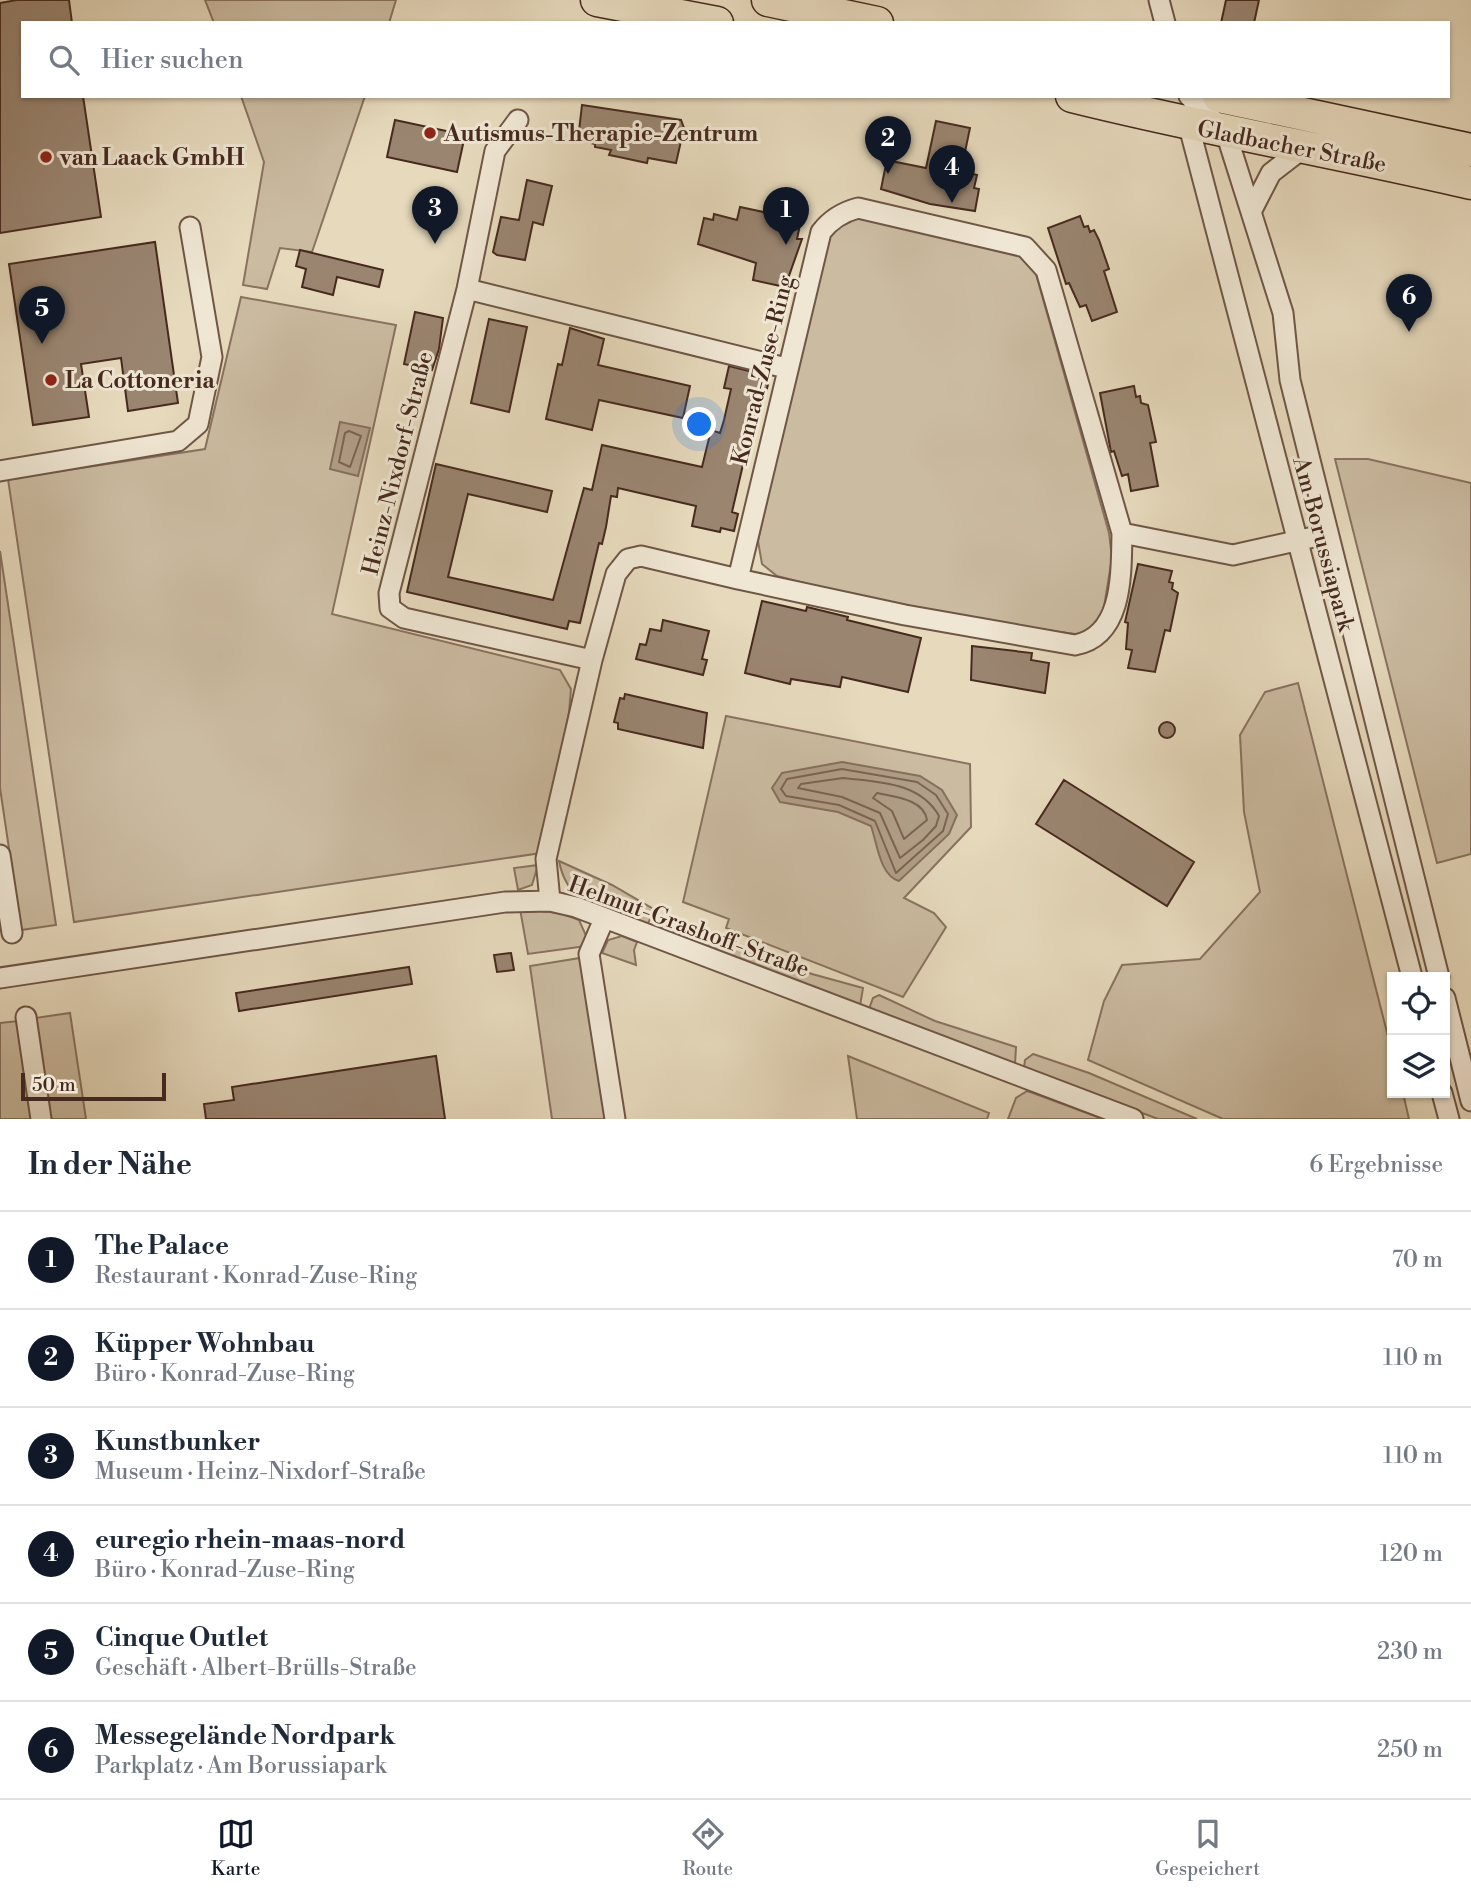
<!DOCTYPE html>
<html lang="de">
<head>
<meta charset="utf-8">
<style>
  body { margin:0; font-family:"Libre Bodoni",serif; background:#f6f6f7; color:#1f2937 }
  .controls { position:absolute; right:21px; bottom:21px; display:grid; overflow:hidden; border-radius:0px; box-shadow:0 2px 5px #0004 }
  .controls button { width:63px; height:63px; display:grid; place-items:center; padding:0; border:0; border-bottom:2px solid #e0e1e3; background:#fff; color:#1f2937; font:35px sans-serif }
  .scale { position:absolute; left:21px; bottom:18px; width:145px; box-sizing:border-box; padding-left:7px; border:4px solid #472a1f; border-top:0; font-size:19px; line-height:24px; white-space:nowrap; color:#472a1f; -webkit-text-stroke:5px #efe6d3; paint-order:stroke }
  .you { position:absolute; left:700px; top:425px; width:24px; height:24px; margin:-18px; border:5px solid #fff; border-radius:50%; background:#1a73e8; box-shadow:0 0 0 10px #1a73e833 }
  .badge { display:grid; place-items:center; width:46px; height:46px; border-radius:50%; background:#111827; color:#fff; font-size:23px; font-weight:700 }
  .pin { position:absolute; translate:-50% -58px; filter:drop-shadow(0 2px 4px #0008) }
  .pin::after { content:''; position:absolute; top:37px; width:24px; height:21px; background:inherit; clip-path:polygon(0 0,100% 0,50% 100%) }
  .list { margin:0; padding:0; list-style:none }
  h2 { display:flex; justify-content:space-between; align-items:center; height:91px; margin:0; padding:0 28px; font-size:30px }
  h2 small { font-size:23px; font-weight:400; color:#747a83 }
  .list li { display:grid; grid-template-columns:46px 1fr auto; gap:21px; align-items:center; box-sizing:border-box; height:98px; padding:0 28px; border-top:2px solid #e0e1e3 }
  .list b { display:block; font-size:26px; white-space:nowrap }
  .list p { margin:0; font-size:23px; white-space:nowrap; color:#747a83 }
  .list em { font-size:23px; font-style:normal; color:#747a83 }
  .icon { flex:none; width:38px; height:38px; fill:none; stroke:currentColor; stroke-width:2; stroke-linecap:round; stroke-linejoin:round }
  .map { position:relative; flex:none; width:1471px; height:1119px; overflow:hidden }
  .search { position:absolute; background:#fff; box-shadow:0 2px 5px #0004; left:21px; right:21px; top:21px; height:77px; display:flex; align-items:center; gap:18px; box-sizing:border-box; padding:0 24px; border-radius:0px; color:#747a83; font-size:26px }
  .sheet { height:679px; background:#fff }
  nav { display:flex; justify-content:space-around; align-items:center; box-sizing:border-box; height:98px; border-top:2px solid #e0e1e3; background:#fff; font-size:19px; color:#747a83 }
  nav a { display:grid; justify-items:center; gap:4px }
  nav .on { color:#111827 }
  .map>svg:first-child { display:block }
  .green { fill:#cbbba1; stroke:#897260; stroke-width:2 }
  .water { fill:#b09e87; stroke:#86705d; stroke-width:2 }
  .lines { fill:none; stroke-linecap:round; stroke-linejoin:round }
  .shore { stroke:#7c6453; stroke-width:2 }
  .building { fill:#9a8571; stroke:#472a1f; stroke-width:2 }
  .street-casing { stroke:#6f5646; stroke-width:23 }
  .primary-casing { stroke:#472a1f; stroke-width:35 }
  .street { stroke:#efe6d3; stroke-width:19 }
  .primary { stroke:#e6d9bc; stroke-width:32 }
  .poi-dot { fill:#8f2418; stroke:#efe6d3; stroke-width:2.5 }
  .labels { text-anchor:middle; stroke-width:6; stroke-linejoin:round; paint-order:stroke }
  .poi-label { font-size:23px; font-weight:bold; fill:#472a1f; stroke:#efe6d3; text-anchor:start }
  .street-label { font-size:23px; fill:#472a1f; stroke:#efe6d3 }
</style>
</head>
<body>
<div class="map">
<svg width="1471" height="1119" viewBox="0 0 1471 1119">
  <rect width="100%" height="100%" fill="#e6d9bc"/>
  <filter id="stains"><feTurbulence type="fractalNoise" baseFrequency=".00286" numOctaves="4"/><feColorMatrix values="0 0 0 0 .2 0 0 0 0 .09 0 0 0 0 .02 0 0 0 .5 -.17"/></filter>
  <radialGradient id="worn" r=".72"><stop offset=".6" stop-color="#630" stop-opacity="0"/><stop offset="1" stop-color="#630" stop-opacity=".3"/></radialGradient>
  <path class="green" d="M205,0H396L389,23H214Z
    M241,96H365L312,252L280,248L267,289L243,285L264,162Z
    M853,217L1022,254L1034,267L1109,533L1112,558L1102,619L1082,635L917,612L777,576L762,564L758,541L825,243L834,230Z
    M241,297L396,325L332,614L560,670L571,689L569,712L541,853L74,922L8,479L205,449Z
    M1335,459H1368L1471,483V854L1437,863Z
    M0,551L56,925L21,930L0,788Z
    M1298,683L1392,1052V1093H1403L1409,1119H1223L1088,1060L1104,1001L1122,965L1200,959L1260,892L1244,812L1240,735L1265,692Z
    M726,716L970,764L971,827L904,898L934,913L946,927L903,997L726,928L729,919L683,902Z
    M559,861L612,885L655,910L647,925C607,910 568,909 559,861Z
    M538,865L532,885L518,890L514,868Z
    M520,909L560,913L579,920L588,940L586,946L528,954Z
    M668,917L812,974L863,988L860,1006L658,928Z
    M622,936L637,942L634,950L636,965L602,953L608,940Z
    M580,958L607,1119H552L530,966Z
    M879,995L935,1021L1016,1047L1015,1064L869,1009L873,998Z
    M70,1013L86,1119H50L35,1018Z
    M18,1021L33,1119H0V1023Z
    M1033,1054L1089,1073L1197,1119H1158L1024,1068L1025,1060Z
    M848,1056L989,1113L987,1119H857Z
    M1027,1091L1033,1093L1103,1119H1008L1016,1098Z"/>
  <path class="water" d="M340,422L370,428L358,476L330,469Z
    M842,762L920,776L942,790L957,815L949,834L899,881C880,876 877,843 871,826L838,812L780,802L772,788L782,773Z"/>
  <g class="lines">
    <path class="shore" d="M349,431L361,436L350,467L339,462L345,433Z
      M842,769L917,782L936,795L948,814L943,831L896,873L875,821L839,805L786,796L781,789L787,779Z
      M843,778C878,782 920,782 939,816L936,826L923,840L900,858L880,813L842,797L798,788L801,784Z
      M877,793C894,797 924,799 927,820L904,839L892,811L873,798Z"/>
  </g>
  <path class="building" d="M17,0H69L72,23H23V96H83L101,217L0,233V3Z
    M1226,0H1259L1254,23H1221Z
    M582,105L681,120L684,128L676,163L648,158L647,163L619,157L609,155L611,150L595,147V144L578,140Z
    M395,120L465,135L457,172L387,157Z
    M936,121L970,128L961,171L977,175L974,188L979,189L975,211L930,204L881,189L885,169H889L891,161L926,168Z
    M527,180L552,186L543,225L533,222L525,260L497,255L493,252L501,217L519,220Z
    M776,201L789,207L798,204L800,225L797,239H802L785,287L753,280L756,263L698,244L704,218L713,220L714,214L737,220L740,207L768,213Z
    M1080,216L1084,227L1088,226L1090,232L1094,230L1099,240L1109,269L1104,271L1117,312L1092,321L1086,305L1080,307L1069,283L1066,284L1048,228Z
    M155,242L178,403L128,411L121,358L81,364L89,417L33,425L9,264Z
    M300,250L383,270L379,287L337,277L333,295L302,287L306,269L296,266Z
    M415,312L443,318L439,349L432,370L404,364Z
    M489,319L527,327L509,412L471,403Z
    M570,328L604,339L598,365L690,386L683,418L599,400L592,430L546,419L558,364L562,365Z
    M729,366L757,373L756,377L769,380L765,397L759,396L732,512L738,514L734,531L721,528L720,532L692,526L696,506L618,488L617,497L611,496L606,527L602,544L599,543L580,623L569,621L567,629L407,592L436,464L552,491L547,512L468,494L448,577L553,600L584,488L592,490L602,445L702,467L711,430L720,433L724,420L731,389L724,388Z
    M1134,386L1136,397L1140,396L1141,403L1148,405L1156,442L1150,443L1158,486L1131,491L1128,474L1122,476L1114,451L1111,452L1100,393Z
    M1138,564L1172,571L1169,582L1173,583L1172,589L1178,593L1170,631L1165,630L1155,672L1128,668L1132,650L1126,649L1128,623L1125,622Z
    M762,601L806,611L807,607L848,617L847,620L921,638L908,692L842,677L840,687L791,679L790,684L745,673Z
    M663,620L709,631L702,659L707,660L703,675L636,659L640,644L646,645L650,629L661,631Z
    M972,646L1032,653L1031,660L1049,663L1045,693L971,680Z
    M625,694L707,713L703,748L618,729V723L614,722L620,698L624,699Z
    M1159 730a8 8 0 1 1 16 0a8 8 0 1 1-16 0Z
    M1064,780L1194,862L1167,906L1036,824Z
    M511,953L514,970L497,972L494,955Z
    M409,967L412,984L239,1011L236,993Z
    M436,1056L445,1119H206L204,1104L234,1100L232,1087Z"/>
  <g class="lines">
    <defs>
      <path id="street" d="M1159,0L1165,23
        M1189,96L1226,133L1283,313L1290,380L1439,977
        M1186,115L1412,977
        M518,120L495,151L467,289L389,593L390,608L404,618L592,660
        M1252,210L1271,173L1306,146
        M467,289L786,368
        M0,471L178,441L198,424L212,357L190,227
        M1122,533C1121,572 1124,636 1075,645L905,615L738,579L821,232C831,219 843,212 858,208L1025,247L1046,270L1122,533L1233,555L1327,534
        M0,855L12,933
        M550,901L546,859L592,660L616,574L628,559L641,556L738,579
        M604,919L589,954L615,1119
        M0,978L505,902L550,901L576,907L1133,1119
        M1445,998L1471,1101
        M26,1017L41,1119
        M1442,1093L1449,1119"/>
      <path id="primary" d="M597,0L717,23
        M768,0L877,23
        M1072,96C1204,129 1338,152 1471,183
        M1219,96L1471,150"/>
    </defs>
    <use href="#street" class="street-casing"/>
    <use href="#primary" class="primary-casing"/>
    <use href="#street" class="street"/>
    <use href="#primary" class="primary"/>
  </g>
  <g class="poi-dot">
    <circle cx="430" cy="133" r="7"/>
    <circle cx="46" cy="157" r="7"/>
    <circle cx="51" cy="380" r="7"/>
  </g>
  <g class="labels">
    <g class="poi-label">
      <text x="444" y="141">Autismus-Therapie-Zentrum</text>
      <text x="60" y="165">van Laack GmbH</text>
      <text x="65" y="388">La Cottoneria</text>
    </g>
    <g class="street-label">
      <text transform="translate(1292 146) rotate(11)" y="8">Gladbacher Straße</text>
      <text transform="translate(762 370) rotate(-76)" y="8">Konrad-Zuse-Ring</text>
      <text transform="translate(397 463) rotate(-76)" y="8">Heinz-Nixdorf-Straße</text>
      <text transform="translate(1324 544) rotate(75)" y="8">Am Borussiapark</text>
      <text transform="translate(689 926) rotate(20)" y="8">Helmut-Grashoff-Straße</text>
    </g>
  </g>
  <rect width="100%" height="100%" filter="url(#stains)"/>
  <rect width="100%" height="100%" fill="url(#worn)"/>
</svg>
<div class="controls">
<button><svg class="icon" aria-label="locate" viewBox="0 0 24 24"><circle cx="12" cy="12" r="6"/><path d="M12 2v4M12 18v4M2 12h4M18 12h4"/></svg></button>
<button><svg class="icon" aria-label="layers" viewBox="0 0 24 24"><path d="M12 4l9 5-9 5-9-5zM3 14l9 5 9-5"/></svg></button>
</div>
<div class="scale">50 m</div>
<div class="you"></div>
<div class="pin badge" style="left:786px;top:245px">1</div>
<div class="pin badge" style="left:888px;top:174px">2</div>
<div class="pin badge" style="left:435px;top:244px">3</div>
<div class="pin badge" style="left:952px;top:203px">4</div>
<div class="pin badge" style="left:42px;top:344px">5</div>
<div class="pin badge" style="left:1409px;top:332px">6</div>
<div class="search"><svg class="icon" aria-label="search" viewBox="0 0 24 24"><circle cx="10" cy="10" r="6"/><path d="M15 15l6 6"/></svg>Hier suchen</div>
</div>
<section class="sheet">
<h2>In der Nähe<small>6 Ergebnisse</small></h2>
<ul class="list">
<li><span class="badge">1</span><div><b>The Palace</b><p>Restaurant · Konrad-Zuse-Ring</p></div><em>70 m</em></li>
<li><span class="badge">2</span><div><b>Küpper Wohnbau</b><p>Büro · Konrad-Zuse-Ring</p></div><em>110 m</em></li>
<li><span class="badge">3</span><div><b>Kunstbunker</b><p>Museum · Heinz-Nixdorf-Straße</p></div><em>110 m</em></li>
<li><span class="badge">4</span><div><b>euregio rhein-maas-nord</b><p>Büro · Konrad-Zuse-Ring</p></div><em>120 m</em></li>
<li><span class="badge">5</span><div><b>Cinque Outlet</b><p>Geschäft · Albert-Brülls-Straße</p></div><em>230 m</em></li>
<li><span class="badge">6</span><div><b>Messegelände Nordpark</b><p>Parkplatz · Am Borussiapark</p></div><em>250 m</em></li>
</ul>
</section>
<nav>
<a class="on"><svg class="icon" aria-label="map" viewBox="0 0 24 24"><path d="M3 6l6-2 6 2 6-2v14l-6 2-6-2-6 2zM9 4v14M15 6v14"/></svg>Karte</a>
<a><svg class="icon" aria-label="directions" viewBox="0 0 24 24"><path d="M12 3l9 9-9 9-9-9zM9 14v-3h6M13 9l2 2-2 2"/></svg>Route</a>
<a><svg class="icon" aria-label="saved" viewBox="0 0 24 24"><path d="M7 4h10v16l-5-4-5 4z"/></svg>Gespeichert</a>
</nav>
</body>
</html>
